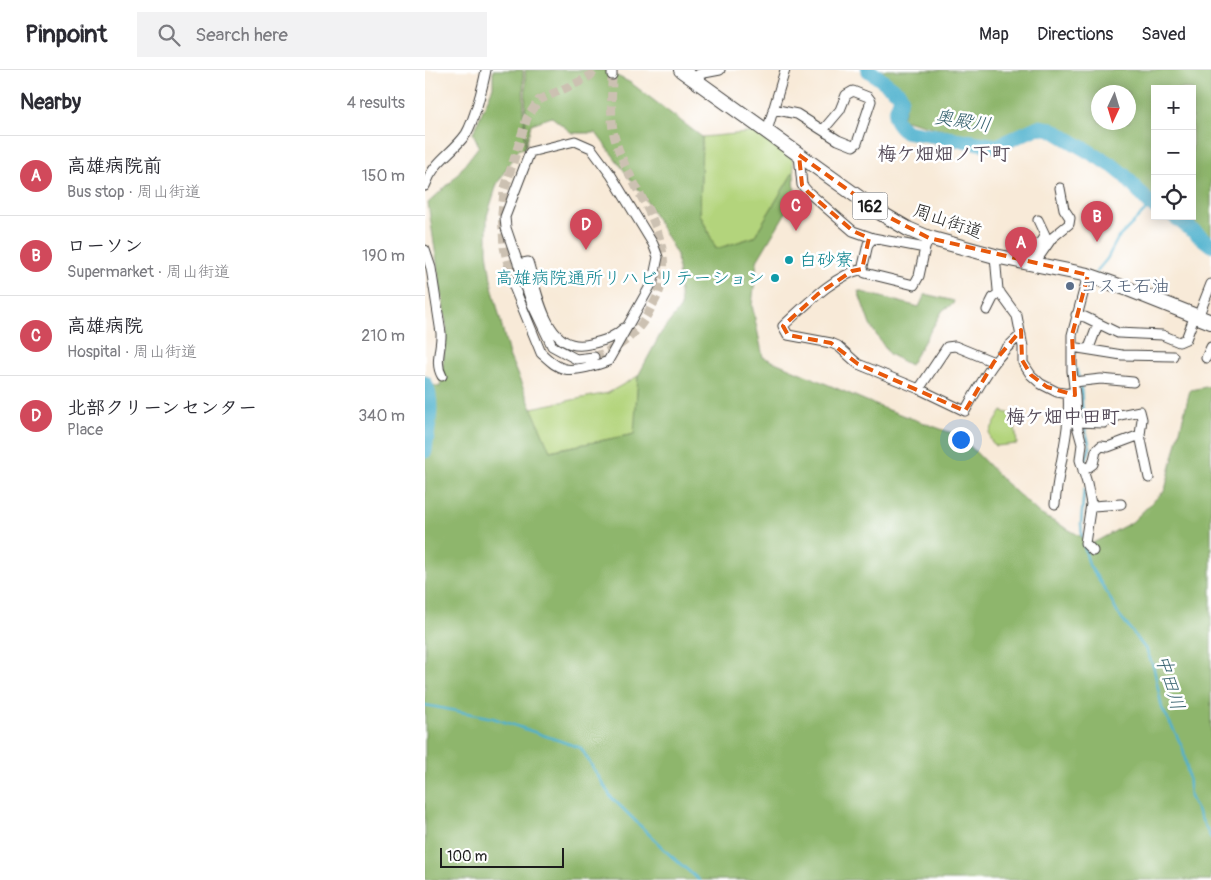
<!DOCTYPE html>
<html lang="en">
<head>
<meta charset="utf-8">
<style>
  body { margin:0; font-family:Pangolin,"Klee One",sans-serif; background:#f2f2f3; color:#2b2b33 }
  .controls { position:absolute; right:15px; top:15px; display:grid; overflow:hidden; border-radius:0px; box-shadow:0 2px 12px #0003 }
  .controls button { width:45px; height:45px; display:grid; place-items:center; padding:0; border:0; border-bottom:1px solid #e1e1e2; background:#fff; color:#2b2b33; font:25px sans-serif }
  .compass { position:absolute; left:666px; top:15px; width:45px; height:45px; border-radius:50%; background:#fff; box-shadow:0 2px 12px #0003; rotate:184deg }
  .scale { position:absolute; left:15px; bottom:12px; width:124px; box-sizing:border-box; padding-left:5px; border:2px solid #1c1c1c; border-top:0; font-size:14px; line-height:18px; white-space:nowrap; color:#1c1c1c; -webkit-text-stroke:4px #fff; paint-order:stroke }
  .you { position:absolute; left:535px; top:369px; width:18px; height:18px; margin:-12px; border:4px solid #fff; border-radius:50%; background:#1a73e8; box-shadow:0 0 0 8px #1a73e833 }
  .badge { display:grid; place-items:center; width:32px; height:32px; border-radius:50%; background:#d1495b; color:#fff; font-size:16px; font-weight:700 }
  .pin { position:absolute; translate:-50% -41px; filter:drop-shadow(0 1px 2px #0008) }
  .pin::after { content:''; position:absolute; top:26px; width:18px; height:15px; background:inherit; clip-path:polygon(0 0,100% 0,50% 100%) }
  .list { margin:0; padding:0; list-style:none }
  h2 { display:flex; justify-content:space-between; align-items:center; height:65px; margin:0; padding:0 20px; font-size:21px }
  h2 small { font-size:16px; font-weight:400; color:#7c7c81 }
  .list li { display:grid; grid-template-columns:32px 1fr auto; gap:15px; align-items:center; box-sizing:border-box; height:80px; padding:0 20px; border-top:1px solid #e1e1e2 }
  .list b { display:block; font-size:19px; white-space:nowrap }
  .list p { margin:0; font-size:16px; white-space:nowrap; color:#7c7c81 }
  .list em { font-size:16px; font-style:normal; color:#7c7c81 }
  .icon { flex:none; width:28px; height:28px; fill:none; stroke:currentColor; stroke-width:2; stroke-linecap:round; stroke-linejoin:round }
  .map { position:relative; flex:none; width:786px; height:810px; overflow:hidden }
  header { display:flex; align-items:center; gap:30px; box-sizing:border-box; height:70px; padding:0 25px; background:#fff; border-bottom:1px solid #e1e1e2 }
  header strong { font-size:24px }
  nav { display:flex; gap:28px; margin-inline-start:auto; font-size:18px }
  .search { width:350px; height:45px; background:#f2f2f3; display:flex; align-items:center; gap:12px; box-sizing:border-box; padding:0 18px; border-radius:0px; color:#7c7c81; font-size:19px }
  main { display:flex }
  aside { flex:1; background:#fff }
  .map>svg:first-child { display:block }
  .green { fill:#b3d47c; stroke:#68784c }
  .forest { fill:#8eb66c; stroke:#556944; fill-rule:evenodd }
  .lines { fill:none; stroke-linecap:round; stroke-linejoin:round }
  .stream { stroke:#4eb1cd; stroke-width:2.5 }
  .river { stroke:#4eb1cd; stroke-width:15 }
  .minor-tunnel { stroke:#ccc1b2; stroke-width:9; stroke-dasharray:9 4.5; stroke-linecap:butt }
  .minor-casing { stroke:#3d3b38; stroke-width:11 }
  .highway-casing { stroke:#3d3b38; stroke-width:16 }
  .minor { stroke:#fff; stroke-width:9 }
  .highway { stroke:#fff; stroke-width:14 }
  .marked { fill:none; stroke:#e8590c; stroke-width:4; stroke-dasharray:10 6; stroke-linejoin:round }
  .culture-dot { fill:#0f9aa8; stroke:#fff; stroke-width:2 }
  .service-dot { fill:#5c6f8a; stroke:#fff; stroke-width:2 }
  .labels { text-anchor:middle; stroke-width:5; stroke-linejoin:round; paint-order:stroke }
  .shield { fill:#fff; stroke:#606060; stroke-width:1 }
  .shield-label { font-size:16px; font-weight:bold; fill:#1c1c1c }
  .street-label { font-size:18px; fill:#1c1c1c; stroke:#fff }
  .culture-label { font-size:18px; fill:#0d838f; stroke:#fff; text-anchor:start }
  .service-label { font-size:18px; fill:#4e5e75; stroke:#fff; text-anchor:start }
  .water-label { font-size:19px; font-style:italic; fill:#325f6c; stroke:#fff }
  .neighbourhood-label { font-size:19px; font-weight:bold; fill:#544a58; stroke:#fff }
</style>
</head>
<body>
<header>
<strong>Pinpoint</strong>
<div class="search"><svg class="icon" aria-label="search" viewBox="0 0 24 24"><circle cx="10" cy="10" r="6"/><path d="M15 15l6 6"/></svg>Search here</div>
<nav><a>Map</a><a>Directions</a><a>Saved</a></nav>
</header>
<main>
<aside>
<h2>Nearby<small>4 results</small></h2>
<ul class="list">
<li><span class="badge">A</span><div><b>高雄病院前</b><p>Bus stop · 周山街道</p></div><em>150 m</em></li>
<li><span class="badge">B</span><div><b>ローソン</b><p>Supermarket · 周山街道</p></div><em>190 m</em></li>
<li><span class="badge">C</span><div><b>高雄病院</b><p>Hospital · 周山街道</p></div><em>210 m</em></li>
<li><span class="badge">D</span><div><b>北部クリーンセンター</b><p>Place</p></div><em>340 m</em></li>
</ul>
</aside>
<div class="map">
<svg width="786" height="810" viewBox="0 0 786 810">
  <rect width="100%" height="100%" fill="#fff"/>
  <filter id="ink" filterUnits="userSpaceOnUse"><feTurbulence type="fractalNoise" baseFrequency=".02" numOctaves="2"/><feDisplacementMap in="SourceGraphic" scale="10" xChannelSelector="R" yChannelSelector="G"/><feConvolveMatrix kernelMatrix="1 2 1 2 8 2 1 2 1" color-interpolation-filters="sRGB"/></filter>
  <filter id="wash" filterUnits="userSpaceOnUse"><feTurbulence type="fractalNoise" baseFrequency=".0096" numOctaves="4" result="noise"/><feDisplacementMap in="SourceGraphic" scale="20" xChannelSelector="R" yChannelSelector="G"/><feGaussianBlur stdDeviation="1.12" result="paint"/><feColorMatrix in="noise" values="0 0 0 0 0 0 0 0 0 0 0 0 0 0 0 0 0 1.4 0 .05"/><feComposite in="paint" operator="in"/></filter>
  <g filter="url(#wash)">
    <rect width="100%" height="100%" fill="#f8ead8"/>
    <path class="green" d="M333,62L367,87L369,101L329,167L291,179L275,144L277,67Z
      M213,306L210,364L124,381L106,338L183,323Z
      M577,341L589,345L592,374L570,376L565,369L564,362Z"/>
    <path class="forest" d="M68,0H98L100,78L94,79L72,114L62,146V182L67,216L84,285L125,381L209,364L213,306L236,263L256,237L252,185L219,127L171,63H147L127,47L106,54L101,76L100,0H180L206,13L277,67L275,144L291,179L329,167L369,101L370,127L332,191L327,235L338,287L458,338L535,366L581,413L615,444L668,473L707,452L740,420L765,320L786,316V810H0V313L15,317L22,260L3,133L27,111L54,76L48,63L68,17Z
      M451,0H786V166L752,146H767V19H730V132L633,58H616L582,72L560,71L477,49L483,26ZM674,22H704V52H674Z
      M433,221L494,237L500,224L529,231L528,234L518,240L485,295L464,284L445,255Z"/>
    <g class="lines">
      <path class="stream" d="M671,202L682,189L693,168L726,135
        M651,298L656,316L658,350
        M659,355L665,377L660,392
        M657,466L656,454L659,419
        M659,476L664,495L683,524L692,542L722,581L729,599L737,638L751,664L758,679L763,704L765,727L786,768
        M0,635L68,648L156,678L186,727L245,785L274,810"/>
      <path class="river" d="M443,0L474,23L476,27C471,45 464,46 480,61L572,76L613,57L626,59L688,96L700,106L726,135L730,137
        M749,146L786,175
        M0,313C10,334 2,359 0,381"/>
    </g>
  </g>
  <g filter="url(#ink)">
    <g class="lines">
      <path class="minor-tunnel" d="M87,212L79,177L77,144L79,121L102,48L114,30L154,12L166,5L170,0
        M169,287C197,277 214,263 227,236C230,231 233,225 235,219C252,161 202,118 189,65C185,48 187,23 187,5"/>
      <defs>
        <path id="minor" d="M187,5V0
          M269,9L274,4L295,0
          M348,39L372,44L413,70L428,76L432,73L446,31L443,27L428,21L421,25L415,40L398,60
          M342,61L360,0
          M374,85L377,115L383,122L428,161L448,168L500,178L504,168
          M0,116C10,89 26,85 41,64C49,51 58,16 61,0
          M448,168L443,174L438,196V199C409,205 380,236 358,256L363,265L406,273L413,276L433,294L494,319L540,341C556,313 570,285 596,265
          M0,180L6,198L16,263C17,277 9,293 17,306
          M570,186L573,220L592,246L598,277V293L606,305L616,314L632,322L650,325L651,352L657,374L655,390L662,413L666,434L660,473L668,481
          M602,193L620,165L613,150
          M93,194L103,192C113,222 120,285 165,274C178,271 189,268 199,258
          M609,194L627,168L644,154L645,148L639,139L635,118
          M438,199L440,203L489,215L494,206L500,178
          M87,212L116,283C123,289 130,297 140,299C150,301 174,295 183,291L228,211L233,187L228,174L186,105L166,78L150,71L105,82L80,147L81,158L107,234L127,276L151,289L169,287
          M562,240L568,228L575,222
          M651,245L660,247L693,263L737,265L754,272L761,269L770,245
          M773,247L786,214
          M647,277L697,285L748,286
          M664,278L673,254
          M781,288L786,277
          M649,312L676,309L708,312
          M494,319L522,277L530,276L569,292
          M650,325L647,301V265L663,205
          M651,352L679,353L695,345L715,341L717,349L715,365L724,408
          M658,401L668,394L671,381L676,376L683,377L715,365
          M630,434C633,396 646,362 643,323
          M666,434L668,436L696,434"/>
        <path id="highway" d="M256,0L454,142L483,159L504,168L570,186L663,205L703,219L786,252"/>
      </defs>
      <use href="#minor" class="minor-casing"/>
      <use href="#highway" class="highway-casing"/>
      <use href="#minor" class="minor"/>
      <use href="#highway" class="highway"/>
    </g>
  </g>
  <path class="marked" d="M374,85L454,142L504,168L663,205L647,265L650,325L622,317L606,305L597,290L596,260L569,292L540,341L433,294L406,273L363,265L358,256L393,224L427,201L437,199L444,168L428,161L383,122L377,115Z"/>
  <g class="culture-dot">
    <circle cx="364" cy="190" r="5"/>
    <circle cx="350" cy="208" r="5"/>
  </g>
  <circle class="service-dot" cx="645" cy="216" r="5"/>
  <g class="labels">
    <rect class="shield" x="427.5" y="122.5" width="35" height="27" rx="4"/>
    <g class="shield-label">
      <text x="445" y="142">162</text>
    </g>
    <g class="street-label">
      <text transform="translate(523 151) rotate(19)" y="6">周山街道</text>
    </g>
    <g class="culture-label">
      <text x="374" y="196">白砂寮</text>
      <text x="340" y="214" text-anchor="end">高雄病院通所リハビリテーション</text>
    </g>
    <g class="service-label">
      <text x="655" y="222">コスモ石油</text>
    </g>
    <g class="water-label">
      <text transform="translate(538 50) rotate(9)" y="7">奥殿川</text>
      <text transform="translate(746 612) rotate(73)" y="7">中田川</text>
    </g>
    <g class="neighbourhood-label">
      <text x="519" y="90">梅ケ畑畑ノ下町</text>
      <text x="638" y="353">梅ケ畑中田町</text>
    </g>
  </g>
</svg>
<div class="controls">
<button>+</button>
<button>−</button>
<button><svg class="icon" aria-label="locate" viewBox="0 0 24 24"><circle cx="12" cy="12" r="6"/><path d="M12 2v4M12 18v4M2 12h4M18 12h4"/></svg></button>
</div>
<svg class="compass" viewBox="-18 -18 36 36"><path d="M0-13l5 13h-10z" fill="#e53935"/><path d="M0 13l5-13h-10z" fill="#7c7c81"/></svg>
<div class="scale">100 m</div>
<div class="you"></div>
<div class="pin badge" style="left:596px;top:198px">A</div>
<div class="pin badge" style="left:672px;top:172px">B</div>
<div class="pin badge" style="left:371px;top:161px">C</div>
<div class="pin badge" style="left:161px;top:180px">D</div>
</div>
</main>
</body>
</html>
